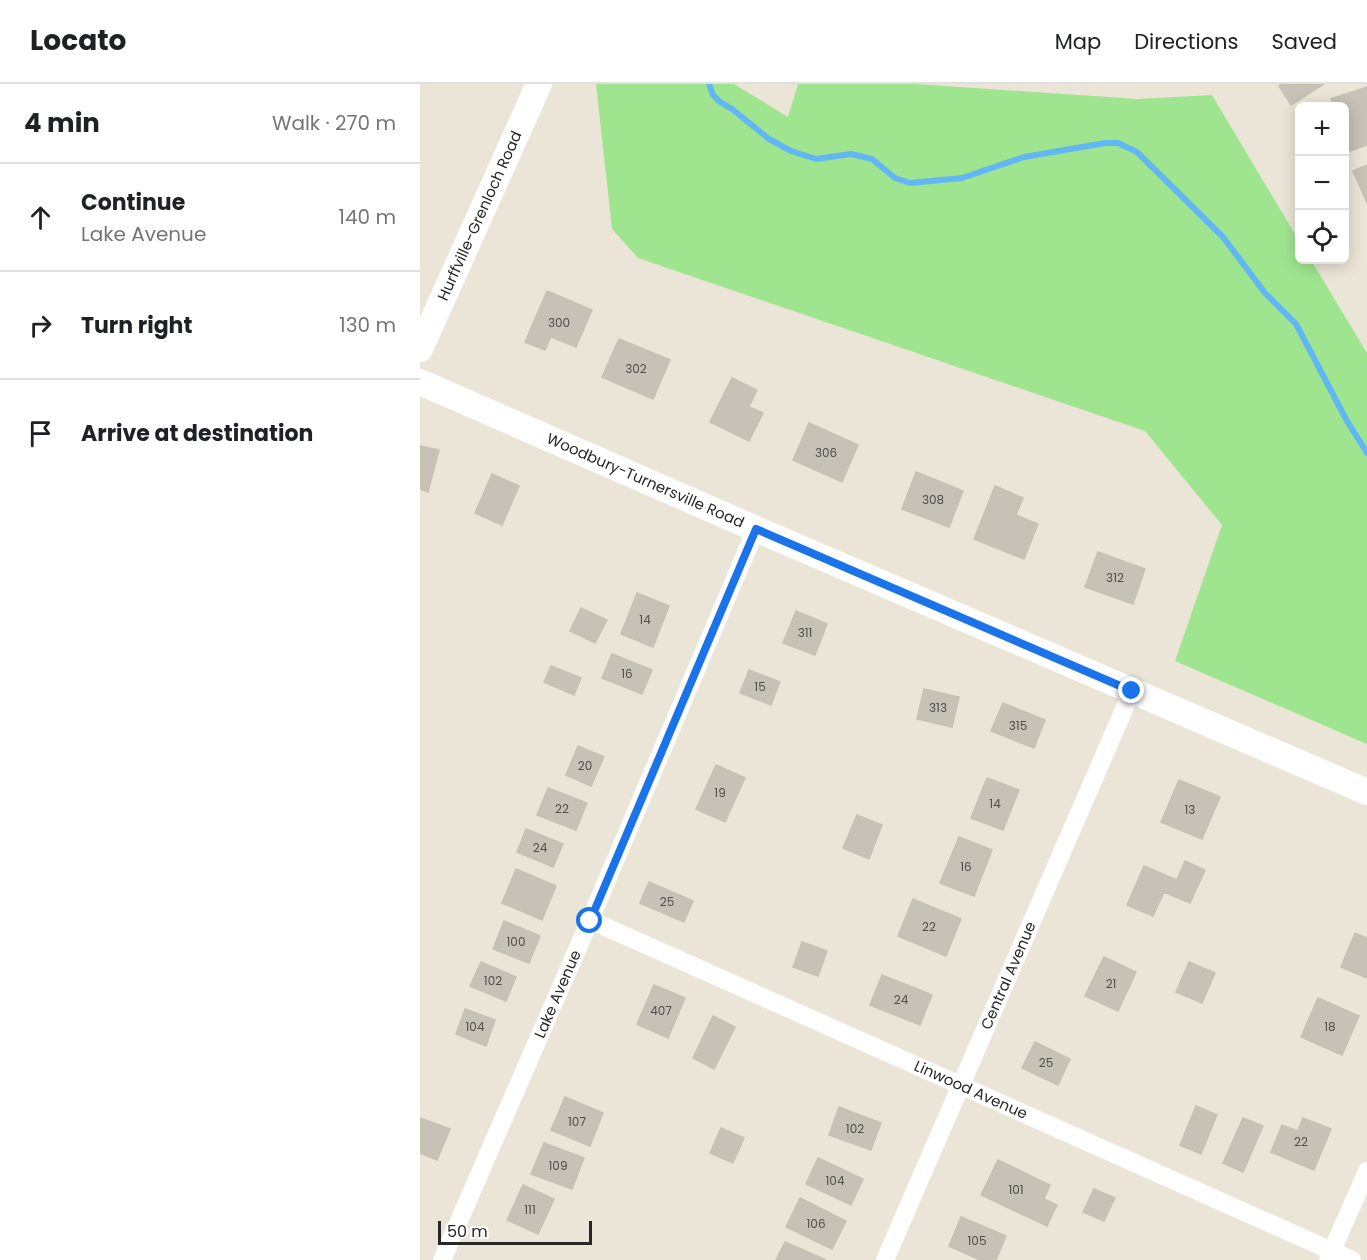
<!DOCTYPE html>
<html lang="en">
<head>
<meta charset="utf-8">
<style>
  body { margin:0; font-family:Poppins,sans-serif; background:#f2f2f2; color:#202124 }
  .controls { position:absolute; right:18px; top:18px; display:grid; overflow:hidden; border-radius:9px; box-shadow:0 3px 15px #0003 }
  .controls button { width:54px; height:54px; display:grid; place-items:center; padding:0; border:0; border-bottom:2px solid #e0e0e0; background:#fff; color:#202124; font:30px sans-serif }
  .scale { position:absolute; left:18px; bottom:15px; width:154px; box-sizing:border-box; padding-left:6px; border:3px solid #272727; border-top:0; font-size:16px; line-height:21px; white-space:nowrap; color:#272727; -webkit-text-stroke:4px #fff; paint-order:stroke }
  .stop { position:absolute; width:18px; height:18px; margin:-14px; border:4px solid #1a73e8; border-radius:50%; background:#fff }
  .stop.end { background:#1a73e8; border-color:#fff; box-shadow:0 2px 6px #0008 }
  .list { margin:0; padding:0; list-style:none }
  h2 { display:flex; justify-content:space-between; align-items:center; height:78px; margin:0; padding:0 24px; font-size:26px }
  h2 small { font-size:20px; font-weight:400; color:#757577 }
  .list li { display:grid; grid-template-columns:39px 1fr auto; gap:18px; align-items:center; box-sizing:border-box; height:108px; padding:0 24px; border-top:2px solid #e0e0e0 }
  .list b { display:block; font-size:22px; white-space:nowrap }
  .list p { margin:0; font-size:20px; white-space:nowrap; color:#757577 }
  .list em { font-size:20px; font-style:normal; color:#757577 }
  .icon { flex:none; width:33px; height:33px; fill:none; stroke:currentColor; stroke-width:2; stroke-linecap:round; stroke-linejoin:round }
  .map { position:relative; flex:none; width:947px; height:1176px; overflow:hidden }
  header { display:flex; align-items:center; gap:36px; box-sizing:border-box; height:84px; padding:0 30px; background:#fff; border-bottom:2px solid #e0e0e0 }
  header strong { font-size:28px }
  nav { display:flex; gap:33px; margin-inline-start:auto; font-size:21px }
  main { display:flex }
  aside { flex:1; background:#fff }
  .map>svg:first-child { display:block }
  .green { fill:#9fe590 }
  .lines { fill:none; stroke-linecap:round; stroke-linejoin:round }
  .stream { stroke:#63b6f4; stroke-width:6 }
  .building { fill:#c6c2b7; stroke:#c6c2b1; stroke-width:1.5 }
  .street { stroke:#fff; stroke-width:18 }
  .secondary { stroke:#fff; stroke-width:26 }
  .route { stroke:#1a73e8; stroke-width:8 }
  .labels { text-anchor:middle; stroke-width:4.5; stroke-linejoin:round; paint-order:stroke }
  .number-label { font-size:12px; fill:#4f4e4b }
  .street-label { font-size:15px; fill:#272727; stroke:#fff }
</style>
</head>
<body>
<header>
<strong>Locato</strong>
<nav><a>Map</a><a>Directions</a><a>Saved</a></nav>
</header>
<main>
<aside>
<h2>4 min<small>Walk · 270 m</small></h2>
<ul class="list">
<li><svg class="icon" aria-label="ahead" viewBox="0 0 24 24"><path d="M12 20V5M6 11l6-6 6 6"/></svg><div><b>Continue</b><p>Lake Avenue</p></div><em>140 m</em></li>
<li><svg class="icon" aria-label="right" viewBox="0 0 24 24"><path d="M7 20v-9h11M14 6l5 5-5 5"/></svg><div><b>Turn right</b></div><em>130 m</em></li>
<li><svg class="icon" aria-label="arrive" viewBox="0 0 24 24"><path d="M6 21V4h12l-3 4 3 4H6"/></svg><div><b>Arrive at destination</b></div></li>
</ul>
</aside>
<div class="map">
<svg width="947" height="1176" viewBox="0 0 947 1176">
  <rect width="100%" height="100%" fill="#ebe5d7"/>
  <path class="green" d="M176,0H314L368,33L378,0H496L718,15L792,11L879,157L880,176H891L947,269V660L755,577L802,441L725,347L218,174L192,145Z"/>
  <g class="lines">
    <path class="stream" d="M289,0L293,11L300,18L312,25L349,55L371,67L396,75L431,70L440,72L452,75L475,94L490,99L542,94L604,73L685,59H698L717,68L803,153L845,209L876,240L927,337L947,369"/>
  </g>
  <path class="building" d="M862,0H904L871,21L859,2Z
    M947,3V61L930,67L924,52V22H914L911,15Z
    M947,81V119L933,87Z
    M127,207L172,226L156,263L131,253L125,266L105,258Z
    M199,255L250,276L233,315L182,293Z
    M312,294L337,306L329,323L343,329L329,357L290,338Z
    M389,339L438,361L422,398L373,376Z
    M0,362L19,366L8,408L0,405Z
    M496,388L543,407L529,443L482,425Z
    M72,390L99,402L82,441L55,429Z
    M575,402L603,414L596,431L618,440L604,475L554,455Z
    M678,468L725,485L713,520L665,503Z
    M217,509L249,522L233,563L201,550Z
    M161,524L187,536L175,559L150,547Z
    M376,527L407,540L395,571L363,559Z
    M192,570L232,586L222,610L182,594Z
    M131,582L161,594L154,611L124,598Z
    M329,586L360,598L351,621L320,609Z
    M504,605L539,613L532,643L497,635Z
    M583,619L625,636L614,664L571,647Z
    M158,662L184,673L171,702L146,691Z
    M296,681L325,694L305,738L276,725Z
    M567,694L599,706L583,746L551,734Z
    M759,696L800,713L782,755L741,738Z
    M128,704L167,719L156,746L117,731Z
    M437,731L462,741L449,775L423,764Z
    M106,745L143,760L133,783L97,768Z
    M539,753L572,766L554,812L520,799Z
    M765,777L785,786L770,819L744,808L733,832L707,821L724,782L757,796Z
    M96,785L136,802L122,836L82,819Z
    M229,798L273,817L264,838L220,819Z
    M493,815L541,835L526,872L478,852Z
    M84,837L120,852L109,879L73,865Z
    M935,849L947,854V894L921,883Z
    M382,858L407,867L398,892L373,883Z
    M684,873L716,888L698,927L665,912Z
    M61,878L96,893L86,917L50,902Z
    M769,878L795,889L782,919L756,908Z
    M462,891L512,911L500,941L450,921Z
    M234,901L265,914L248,954L217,940Z
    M898,914L939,932L922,971L881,953Z
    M45,925L75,936L66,962L36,950Z
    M293,932L315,943L294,985L273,974Z
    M615,958L650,975L638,1001L602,984Z
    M145,1013L183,1029L170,1062L131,1046Z
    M776,1022L797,1031L781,1070L760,1061Z
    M419,1023L461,1039L451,1066L409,1051Z
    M0,1034L30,1045L17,1076L0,1069Z
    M823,1034L843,1042L823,1088L803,1079Z
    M883,1034L911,1045L894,1086L851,1068L862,1041L878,1047Z
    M301,1044L324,1054L313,1079L290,1069Z
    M124,1059L164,1074L152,1105L111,1090Z
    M398,1074L443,1095L431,1121L386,1100Z
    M578,1076L630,1101L624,1115L637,1121L627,1142L561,1111Z
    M103,1101L134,1115L118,1150L87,1136Z
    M674,1105L695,1114L684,1137L663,1128Z
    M380,1114L426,1137L412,1165L366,1143Z
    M541,1133L586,1152L576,1176H560L529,1162Z
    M365,1158L406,1176H356Z"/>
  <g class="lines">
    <g class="street">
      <path id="s1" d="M170,836L932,1176"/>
      <path id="s2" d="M22,1176L170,836L336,445"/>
      <path id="s3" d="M465,1176L712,607"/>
      <path d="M908,1176L947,1087"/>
    </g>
    <g class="secondary">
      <path id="s4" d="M0,265L119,0"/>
      <path id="s5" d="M0,298L336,445L947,708"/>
    </g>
  </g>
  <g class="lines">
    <path class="route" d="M170,837L336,445L712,607"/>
  </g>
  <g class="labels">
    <g class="number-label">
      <text x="139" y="243">300</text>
      <text x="216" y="289">302</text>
      <text x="406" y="373">306</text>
      <text x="513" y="420">308</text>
      <text x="695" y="498">312</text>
      <text x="225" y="540">14</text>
      <text x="385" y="553">311</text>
      <text x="207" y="594">16</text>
      <text x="340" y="607">15</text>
      <text x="518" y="628">313</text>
      <text x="598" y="646">315</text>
      <text x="165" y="686">20</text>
      <text x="300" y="713">19</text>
      <text x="575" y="724">14</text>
      <text x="142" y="729">22</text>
      <text x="770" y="730">13</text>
      <text x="120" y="768">24</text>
      <text x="546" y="787">16</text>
      <text x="247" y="822">25</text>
      <text x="509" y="847">22</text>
      <text x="96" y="862">100</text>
      <text x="73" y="901">102</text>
      <text x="691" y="904">21</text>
      <text x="481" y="920">24</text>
      <text x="241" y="931">407</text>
      <text x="55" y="947">104</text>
      <text x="910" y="947">18</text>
      <text x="626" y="983">25</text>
      <text x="157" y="1042">107</text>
      <text x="435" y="1049">102</text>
      <text x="881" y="1062">22</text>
      <text x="138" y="1086">109</text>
      <text x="415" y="1101">104</text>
      <text x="596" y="1110">101</text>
      <text x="110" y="1130">111</text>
      <text x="396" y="1144">106</text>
      <text x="557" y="1161">105</text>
    </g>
    <g class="street-label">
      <text dy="5" stroke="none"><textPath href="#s4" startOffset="146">Hurffville-Grenloch Road</textPath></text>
      <text dy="5" stroke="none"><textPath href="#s5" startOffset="246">Woodbury-Turnersville Road</textPath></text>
      <text dy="5" stroke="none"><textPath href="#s3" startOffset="310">Central Avenue</textPath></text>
      <text dy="5" stroke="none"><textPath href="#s2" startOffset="290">Lake Avenue</textPath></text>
      <text dy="5" stroke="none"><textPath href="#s1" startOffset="417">Linwood Avenue</textPath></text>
    </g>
  </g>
</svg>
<div class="controls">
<button>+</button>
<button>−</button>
<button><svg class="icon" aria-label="locate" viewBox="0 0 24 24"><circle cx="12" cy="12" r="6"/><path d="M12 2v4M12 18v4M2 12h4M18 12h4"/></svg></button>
</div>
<div class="scale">50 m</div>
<div class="stop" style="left:170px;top:837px"></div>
<div class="stop end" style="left:712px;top:607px"></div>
</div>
</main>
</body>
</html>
